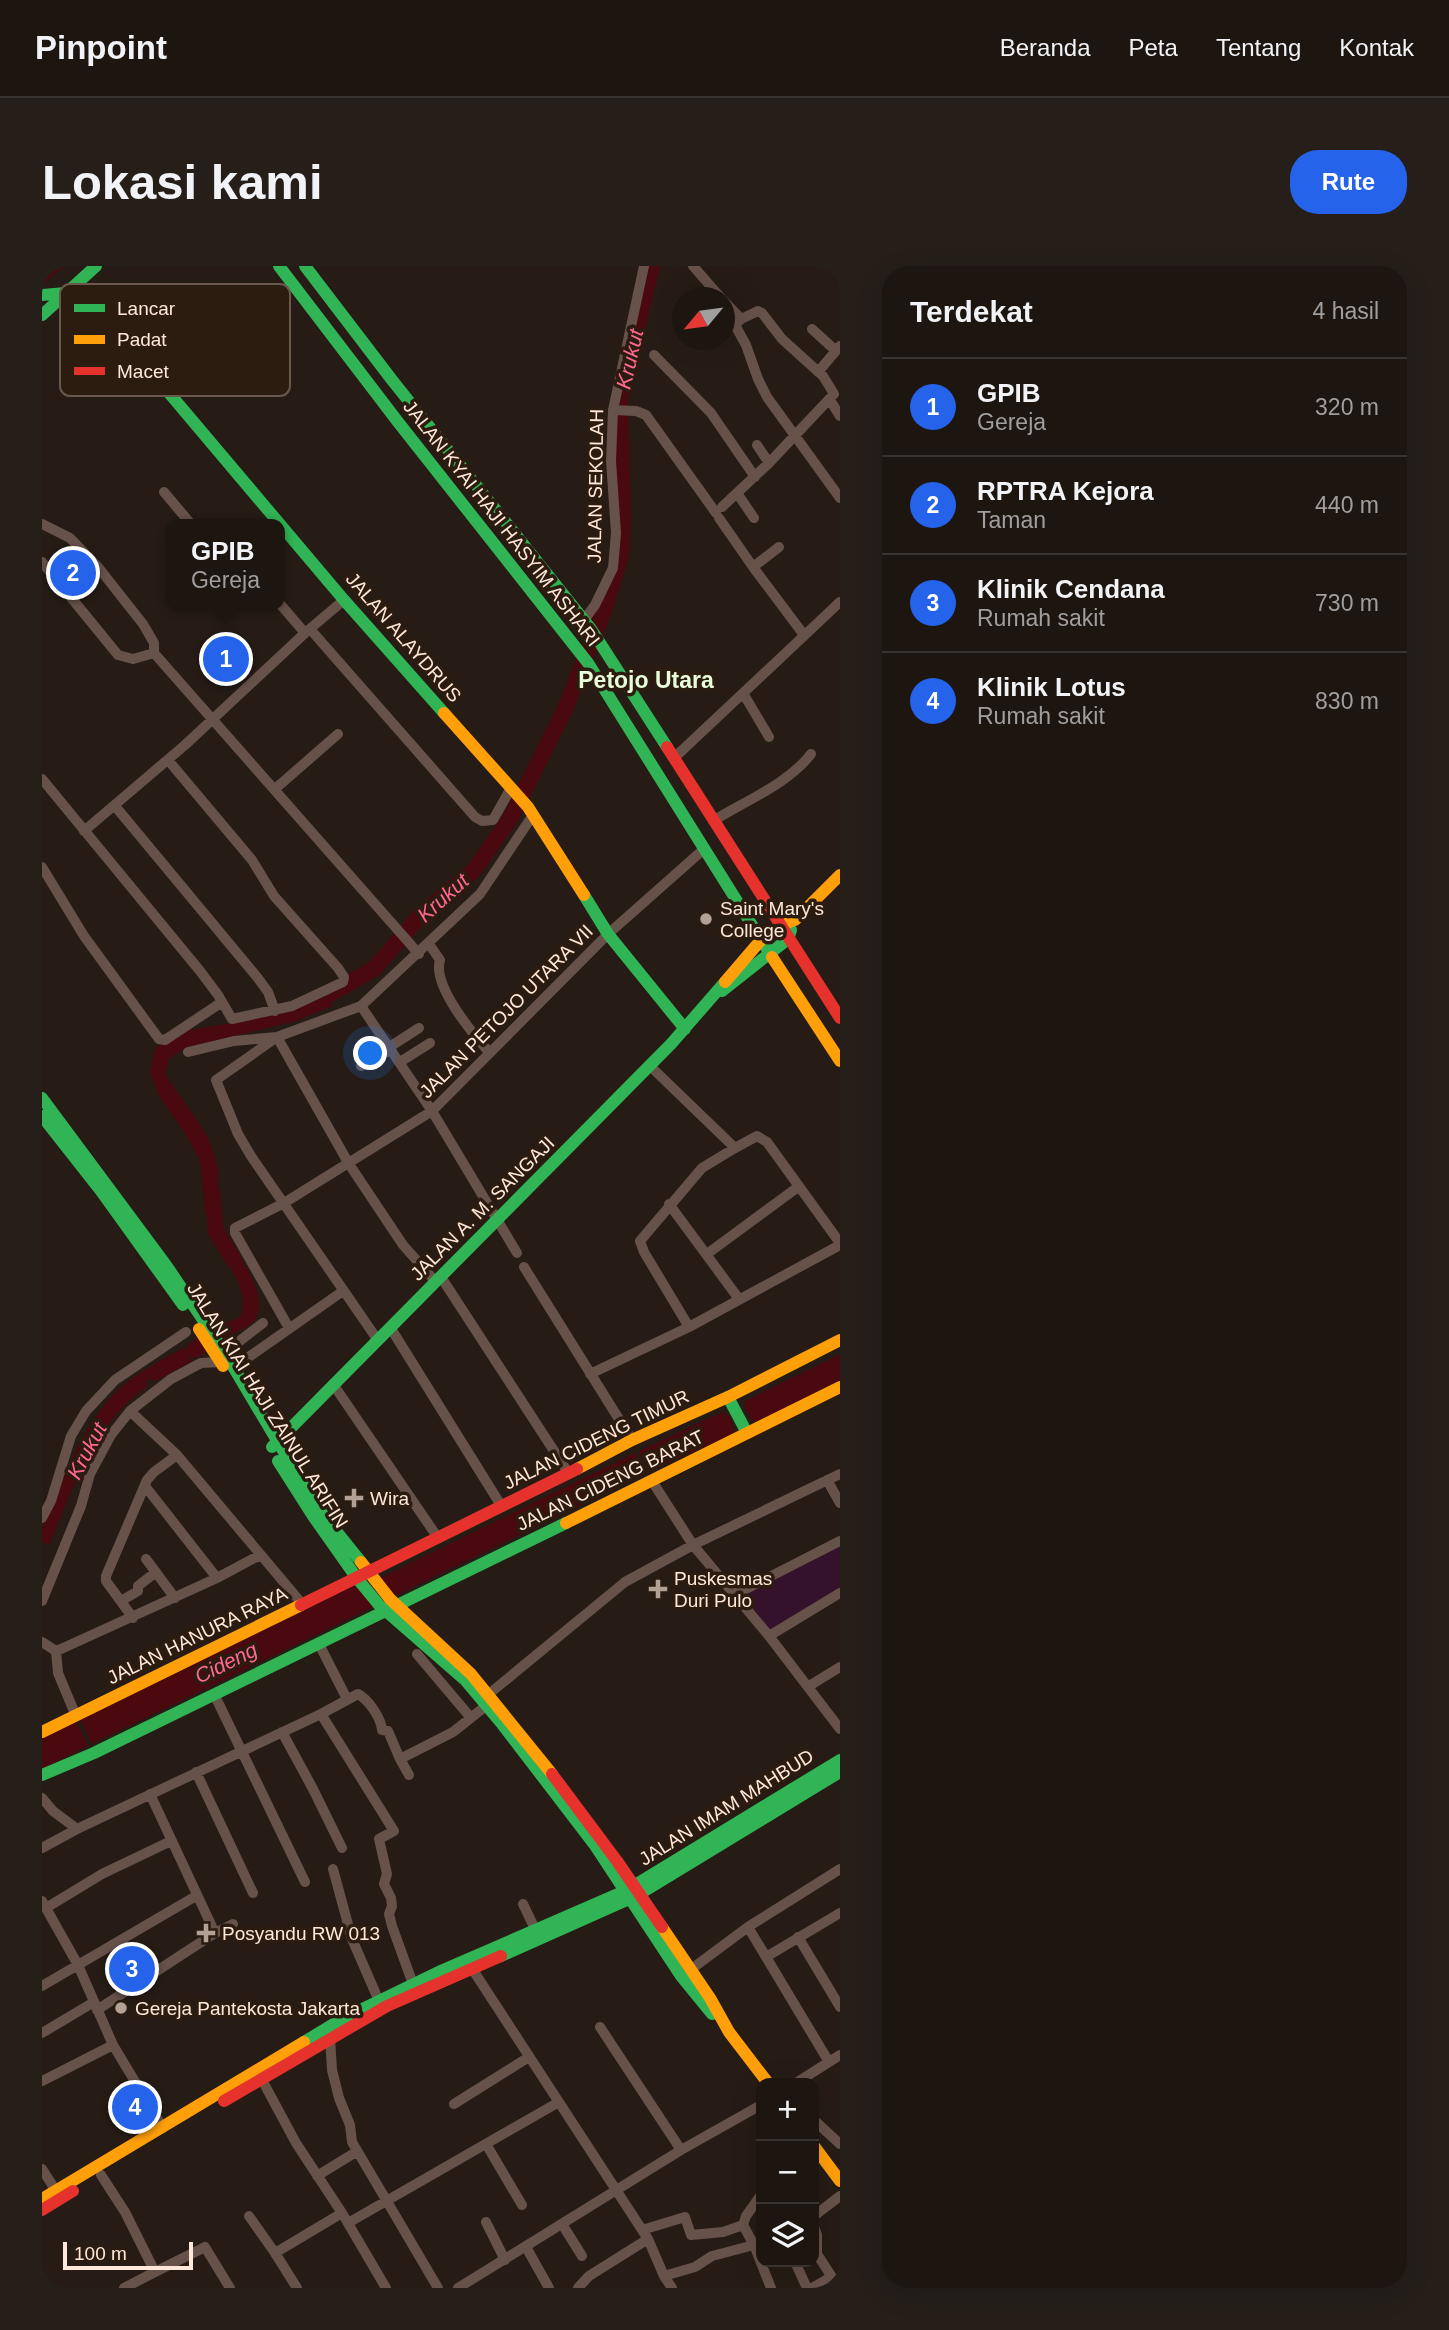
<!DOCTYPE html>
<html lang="id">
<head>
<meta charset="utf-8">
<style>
  body { margin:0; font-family:Arial,sans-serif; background:#251e19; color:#f1f3f6 }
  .controls { position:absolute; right:21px; bottom:21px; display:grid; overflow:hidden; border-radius:14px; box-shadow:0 7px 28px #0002 }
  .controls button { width:63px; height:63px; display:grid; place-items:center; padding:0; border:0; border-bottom:2px solid #3a3430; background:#1c1510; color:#f1f3f6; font:35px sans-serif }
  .compass { position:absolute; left:630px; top:21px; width:63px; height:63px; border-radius:50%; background:#1c1510; box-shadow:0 7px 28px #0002; rotate:241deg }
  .scale { position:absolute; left:21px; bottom:18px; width:130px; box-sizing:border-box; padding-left:7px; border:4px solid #ffe8da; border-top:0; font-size:19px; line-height:24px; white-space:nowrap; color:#ffe8da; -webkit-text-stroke:5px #2c1b0f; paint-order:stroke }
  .you { position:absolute; left:329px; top:788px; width:24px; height:24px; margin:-18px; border:5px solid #fff; border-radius:50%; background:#1a73e8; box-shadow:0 0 0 10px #1a73e833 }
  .badge { display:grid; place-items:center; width:46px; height:46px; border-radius:50%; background:#2563eb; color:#fff; font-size:23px; font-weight:700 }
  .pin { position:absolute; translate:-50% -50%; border:4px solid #fff; box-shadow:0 2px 7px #0006 }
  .popup { position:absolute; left:124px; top:253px; width:119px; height:91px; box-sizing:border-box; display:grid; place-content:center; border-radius:14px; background:#1c1510; filter:drop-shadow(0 2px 5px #0005); font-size:23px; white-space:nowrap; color:#a09f9f }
  .popup b { font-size:26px; color:#f1f3f6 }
  .popup::after { content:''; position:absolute; left:50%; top:100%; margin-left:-14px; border:14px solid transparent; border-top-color:#1c1510 }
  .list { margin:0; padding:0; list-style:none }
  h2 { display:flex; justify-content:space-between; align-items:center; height:91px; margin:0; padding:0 28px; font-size:30px }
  h2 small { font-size:23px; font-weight:400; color:#a09f9f }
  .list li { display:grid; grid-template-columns:46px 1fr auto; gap:21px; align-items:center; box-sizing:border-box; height:98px; padding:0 28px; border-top:2px solid #3a3430 }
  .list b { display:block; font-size:26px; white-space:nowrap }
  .list p { margin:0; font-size:23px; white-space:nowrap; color:#a09f9f }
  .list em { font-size:23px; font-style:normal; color:#a09f9f }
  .icon { flex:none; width:38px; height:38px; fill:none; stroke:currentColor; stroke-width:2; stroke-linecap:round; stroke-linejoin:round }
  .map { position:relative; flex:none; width:798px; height:2022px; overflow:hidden; border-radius:28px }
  header { display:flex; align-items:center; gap:42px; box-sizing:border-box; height:98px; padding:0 35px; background:#1c1510; border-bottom:2px solid #3a3430 }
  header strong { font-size:33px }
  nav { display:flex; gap:38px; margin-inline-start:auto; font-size:24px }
  .intro { display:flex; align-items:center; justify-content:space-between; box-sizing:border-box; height:168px; padding:0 42px }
  h1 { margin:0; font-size:49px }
  .button { padding:18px 32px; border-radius:28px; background:#2563eb; color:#fff; font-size:24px; font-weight:700 }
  main { display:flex; gap:42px; padding:0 42px }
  aside { flex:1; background:#1c1510; border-radius:28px; box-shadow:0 7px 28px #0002 }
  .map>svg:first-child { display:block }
  .green { fill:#35122b }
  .water { fill:#4a090f }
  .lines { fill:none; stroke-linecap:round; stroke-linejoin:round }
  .river { stroke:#4a090f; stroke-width:16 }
  .street { stroke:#67524a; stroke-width:10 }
  .fast { stroke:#30b455; stroke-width:12 }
  .slow { stroke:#ff9f0a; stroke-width:12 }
  .jam { stroke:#e5322d; stroke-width:12 }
  .poi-dot { fill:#b3a195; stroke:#2c1b0f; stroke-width:2.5 }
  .labels { text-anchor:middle; stroke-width:7; stroke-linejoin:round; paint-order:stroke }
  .street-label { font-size:19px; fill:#ffe8da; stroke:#2c1b0f }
  .poi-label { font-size:19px; fill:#ffe8da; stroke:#2c1b0f; text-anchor:start }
  .water-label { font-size:21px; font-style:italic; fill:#ff6893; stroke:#2c1b0f }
  .quarter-label { font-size:23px; font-weight:bold; fill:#e9ffdc; stroke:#2c1b0f }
  .key { fill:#2c1b0f; stroke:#6b584c; stroke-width:2 }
  .key-label { font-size:19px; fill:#ffe8da }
</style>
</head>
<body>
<header>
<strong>Pinpoint</strong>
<nav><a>Beranda</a><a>Peta</a><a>Tentang</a><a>Kontak</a></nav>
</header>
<div class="intro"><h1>Lokasi kami</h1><a class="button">Rute</a></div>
<main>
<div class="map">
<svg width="798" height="2022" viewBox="0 0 798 2022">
  <rect width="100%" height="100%" fill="#261c15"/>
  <path class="green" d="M22,281L54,321L40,332L8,292Z
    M798,1276V1327L727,1370L694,1328Z"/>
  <path class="water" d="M0,0H22L0,20Z
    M285,725L290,740L254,755L143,782L127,793L123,807C140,838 168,862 175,898C179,915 173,930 175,947L164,949L158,896L145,870L117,830L108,807L112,785L120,776L142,765L191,757Z
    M171,976L188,977C201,994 232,1040 209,1058C201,1064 188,1068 179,1073L171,1063L198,1051C210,1027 184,996 171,976Z
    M141,1082L150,1095L112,1116L109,1112L104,1115L106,1120C51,1158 32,1220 7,1279L0,1276V1263L3,1254C24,1208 40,1159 77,1123C96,1106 120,1094 141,1082Z
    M798,1088V1114L715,1156L709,1154L702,1140L703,1135Z
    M680,1146C688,1148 693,1158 692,1167L607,1206L597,1185Z
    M593,1187L603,1207L351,1331L336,1313Z
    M314,1316L333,1340L50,1478L38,1453Z
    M34,1455L46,1480L0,1503V1471Z"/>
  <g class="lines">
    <path class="river" d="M269,739L333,702L378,650L433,603L469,551L523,443L562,345L579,290L581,252L578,133L610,0
      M170,926L174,965L191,993
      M152,1084L179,1068"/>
    <path class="street" d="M651,0L679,32
      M682,35L699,53L693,59L704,79L716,113L725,131L798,232
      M770,63L793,84
      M612,89L669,147L713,211
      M776,106L798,80
      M788,134L798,150
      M571,144L594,145L604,149L674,247
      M715,179L727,197
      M122,226L149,258
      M695,227L712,252
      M680,241L727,197L792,128L781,110L740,73L720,47L716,45L699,53
      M677,252L711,301L762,369
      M0,258L28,272L56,301L101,358L112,377V387L377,688
      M0,296L76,389L91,393L112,387
      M711,301L737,281
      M238,338L263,367
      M542,354L553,339L571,302L574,267L569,195L571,144L602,0
      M268,363L433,551L440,555L451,554L469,522
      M701,427L727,471
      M632,492L798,336
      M0,513L158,705L176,729L190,753L250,740L301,716L302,711L296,702L232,630L210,594L126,494
      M233,523L296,468
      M73,540L215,711L226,726L233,745
      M671,555C703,535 746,518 769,488
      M42,565L143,479L263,367L302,334
      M0,601L42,670L117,773L123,774L180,736
      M387,678L398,694C390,719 430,767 447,786
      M319,740L390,845L475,987
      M346,782L377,762
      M146,786L192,775L235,771L319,740L438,628L491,549
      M358,796L388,777
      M607,799L693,882L715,870L725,876L798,977
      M319,800L348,784
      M627,938L697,1033
      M665,988L756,921
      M482,1001L590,1174
      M399,1011L527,1208
      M348,1061L460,1241
      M647,1061L602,986L598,975L660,902L693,882
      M247,1062L193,967V962L242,937L390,845L566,668L662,583
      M335,1073L209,890L196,868L174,814L235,771L307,898L361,979L394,1016
      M182,1087L221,1057
      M191,1102L301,1025
      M548,1108L647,1061L798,979
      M291,1118L396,1272
      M88,1145L135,1189L261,1339
      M785,1214L798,1237
      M610,1215L651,1279L727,1370L798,1463
      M103,1220L175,1312
      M0,1252L9,1235L29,1170L44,1145L73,1114L144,1066
      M104,1293L133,1332
      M694,1328L798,1275
      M0,1335L39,1240L48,1208L69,1169L88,1145L129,1113L159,1097L179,1096
      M79,1335L96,1325V1320L114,1306
      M91,1352L64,1315V1310L105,1214L112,1206L135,1189
      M727,1370L798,1327
      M0,1376L14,1385L19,1383L175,1312L218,1289
      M277,1378L305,1433
      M14,1385L16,1407L34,1450
      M375,1388L429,1452
      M767,1420L798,1401
      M172,1428L263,1616
      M442,1432L583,1316L651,1279L798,1208
      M279,1448L352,1565L337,1573L345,1608L342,1618L349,1632L350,1640L347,1648L350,1660L371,1718
      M240,1466L271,1523L300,1582
      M358,1493L367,1509
      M154,1506L211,1627
      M0,1532L11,1545L35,1563
      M0,1582L35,1563L279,1448L316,1428C327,1434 339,1452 340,1464L346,1465L358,1493L411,1466L445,1439
      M291,1603L310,1673L337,1735
      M0,1635L36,1699L71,1779L121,1862
      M481,1638L493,1663
      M4,1642L60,1608L129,1575
      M706,1661L787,1796
      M173,1667L191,1658
      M756,1671L798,1741
      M724,1691L798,1647
      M429,1701L606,1973L622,2010L630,2022
      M648,1704L706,1661L798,1603
      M0,1720L154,1630
      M55,1744L173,1667L108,1528
      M558,1761L639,1884
      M0,1767L52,1736
      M288,1771L290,1804L297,1832L308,1859L310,1876L396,2022
      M219,1812L254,1877L300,1947L344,2022
      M0,1815L71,1779
      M754,1817L798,1789
      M412,1838L487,1791
      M772,1854L798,1878
      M444,1878L480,1939
      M0,1903L14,1925
      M59,1909L83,1946L113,2006L163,1981L188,2022
      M275,1910L314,1886
      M207,1950L233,1987L300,1947
      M772,1950L798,1930
      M444,1956L463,1994
      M306,1957L517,1836
      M520,1958L540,1990
      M701,1959L704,1950L719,1929
      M772,1961L775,1969V1988L797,2022
      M600,1964L643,1951L649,1969L681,1966L701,1959L712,1979
      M484,1981L507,2022
      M233,1987L255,2022
      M753,1996L765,2022
      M622,2010L653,2001L670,1990L712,1979L729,2022
      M82,2022L113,2006
      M416,2022L639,1884L719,1839
      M536,2022L547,2010L606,1973
      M770,2022L789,2011"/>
    <path class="fast" d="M237,0L356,156L546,397L730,691
      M263,0L350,114L549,363L625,481
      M35,18L302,334L402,447
      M0,29L24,27
      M0,49L54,0
      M542,629L566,668L643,763
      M680,725L746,673L749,664
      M0,832L124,999L180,1082L274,1240L319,1296
      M0,850L59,925L141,1039
      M686,1131L705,1167
      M230,1181L629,778L683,716
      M236,1195L271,1250L314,1311L337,1339L423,1414L460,1458L552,1578L639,1710L670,1748
      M0,1509L52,1487L524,1257
      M459,1690L596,1629L798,1506
      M262,1776L300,1753L401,1704L583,1625L798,1494"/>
    <path class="slow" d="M402,447L486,541L542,629
      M730,691L798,795
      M683,716L719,674L737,660L753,654L798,609
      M157,1063L181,1100
      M535,1203L590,1174L686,1131L798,1074
      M524,1257L798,1121
      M319,1296L348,1333L429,1408L510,1508
      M0,1466L259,1339
      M620,1661L668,1732L687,1766L726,1817
      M772,1880L798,1915
      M0,1933L262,1776"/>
    <path class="jam" d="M625,481L798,752
      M259,1339L535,1203
      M510,1508L575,1595L620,1661
      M182,1835L345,1740L459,1690
      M0,1944L31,1925"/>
  </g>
  <g class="poi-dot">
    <circle cx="664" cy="653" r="7"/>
    <path d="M308.5 1221.5h7v7h7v7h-7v7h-7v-7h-7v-7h7z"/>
    <path d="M612.5 1312.5h7v7h7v7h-7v7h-7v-7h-7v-7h7z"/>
    <path d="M160.5 1656.5h7v7h7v7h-7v7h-7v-7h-7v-7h7z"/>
    <circle cx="79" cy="1742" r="7"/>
  </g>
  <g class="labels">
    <g class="street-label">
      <text transform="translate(553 220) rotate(-89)" y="7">JALAN SEKOLAH</text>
      <text transform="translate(460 257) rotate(52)" y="7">JALAN KYAI HAJI HASYIM ASHARI</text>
      <text transform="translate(362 371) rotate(49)" y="7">JALAN ALAYDRUS</text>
      <text transform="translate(464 745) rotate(-45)" y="7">JALAN PETOJO UTARA VII</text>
      <text transform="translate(440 942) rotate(-45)" y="7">JALAN A. M. SANGAJI</text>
      <text transform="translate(226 1139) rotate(58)" y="7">JALAN KIAI HAJI ZAINUL ARIFIN</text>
      <text transform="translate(554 1173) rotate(-26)" y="7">JALAN CIDENG TIMUR</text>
      <text transform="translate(568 1214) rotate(-26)" y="7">JALAN CIDENG BARAT</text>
      <text transform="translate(155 1369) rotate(-26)" y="7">JALAN HANURA RAYA</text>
      <text transform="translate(684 1541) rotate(-32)" y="7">JALAN IMAM MAHBUD</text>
    </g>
    <g class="poi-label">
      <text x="678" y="649">Saint Mary's<tspan x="678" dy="22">College</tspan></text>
      <text x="328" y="1239">Wira</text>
      <text x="632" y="1319">Puskesmas<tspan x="632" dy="22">Duri Pulo</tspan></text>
      <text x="180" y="1674">Posyandu RW 013</text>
      <text x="93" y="1749">Gereja Pantekosta Jakarta</text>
    </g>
    <g class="water-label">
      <text transform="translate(588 93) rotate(-77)" y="7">Krukut</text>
      <text transform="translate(401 632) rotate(-42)" y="7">Krukut</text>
      <text transform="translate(45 1185) rotate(-62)" y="7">Krukut</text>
      <text transform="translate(184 1397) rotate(-26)" y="7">Cideng</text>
    </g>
    <g class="quarter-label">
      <text x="604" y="422">Petojo Utara</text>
    </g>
  </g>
  <rect x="18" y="18" width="230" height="112" rx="10" class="key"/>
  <rect x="32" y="38" width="31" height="8" fill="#30b455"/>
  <rect x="32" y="69" width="31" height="9" fill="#ff9f0a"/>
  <rect x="32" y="101" width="31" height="8" fill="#e5322d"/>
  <g class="key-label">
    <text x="75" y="49">Lancar</text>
    <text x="75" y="80">Padat</text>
    <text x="75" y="112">Macet</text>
  </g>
</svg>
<div class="controls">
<button>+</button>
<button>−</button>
<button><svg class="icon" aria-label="layers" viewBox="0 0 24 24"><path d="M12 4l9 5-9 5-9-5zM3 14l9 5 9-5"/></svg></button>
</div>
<svg class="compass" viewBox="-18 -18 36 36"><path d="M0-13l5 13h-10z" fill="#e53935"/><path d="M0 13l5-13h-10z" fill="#a09f9f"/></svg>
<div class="scale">100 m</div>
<div class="you"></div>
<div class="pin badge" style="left:184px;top:393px">1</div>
<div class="popup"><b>GPIB</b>Gereja</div>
<div class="pin badge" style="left:31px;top:307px">2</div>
<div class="pin badge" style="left:90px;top:1703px">3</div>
<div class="pin badge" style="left:93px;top:1841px">4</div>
</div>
<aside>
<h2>Terdekat<small>4 hasil</small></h2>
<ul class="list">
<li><span class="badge">1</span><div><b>GPIB</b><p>Gereja</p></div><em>320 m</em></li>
<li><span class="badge">2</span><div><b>RPTRA Kejora</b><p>Taman</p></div><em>440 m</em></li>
<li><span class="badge">3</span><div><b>Klinik Cendana</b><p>Rumah sakit</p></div><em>730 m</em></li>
<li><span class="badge">4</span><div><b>Klinik Lotus</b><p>Rumah sakit</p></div><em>830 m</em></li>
</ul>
</aside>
</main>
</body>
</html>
